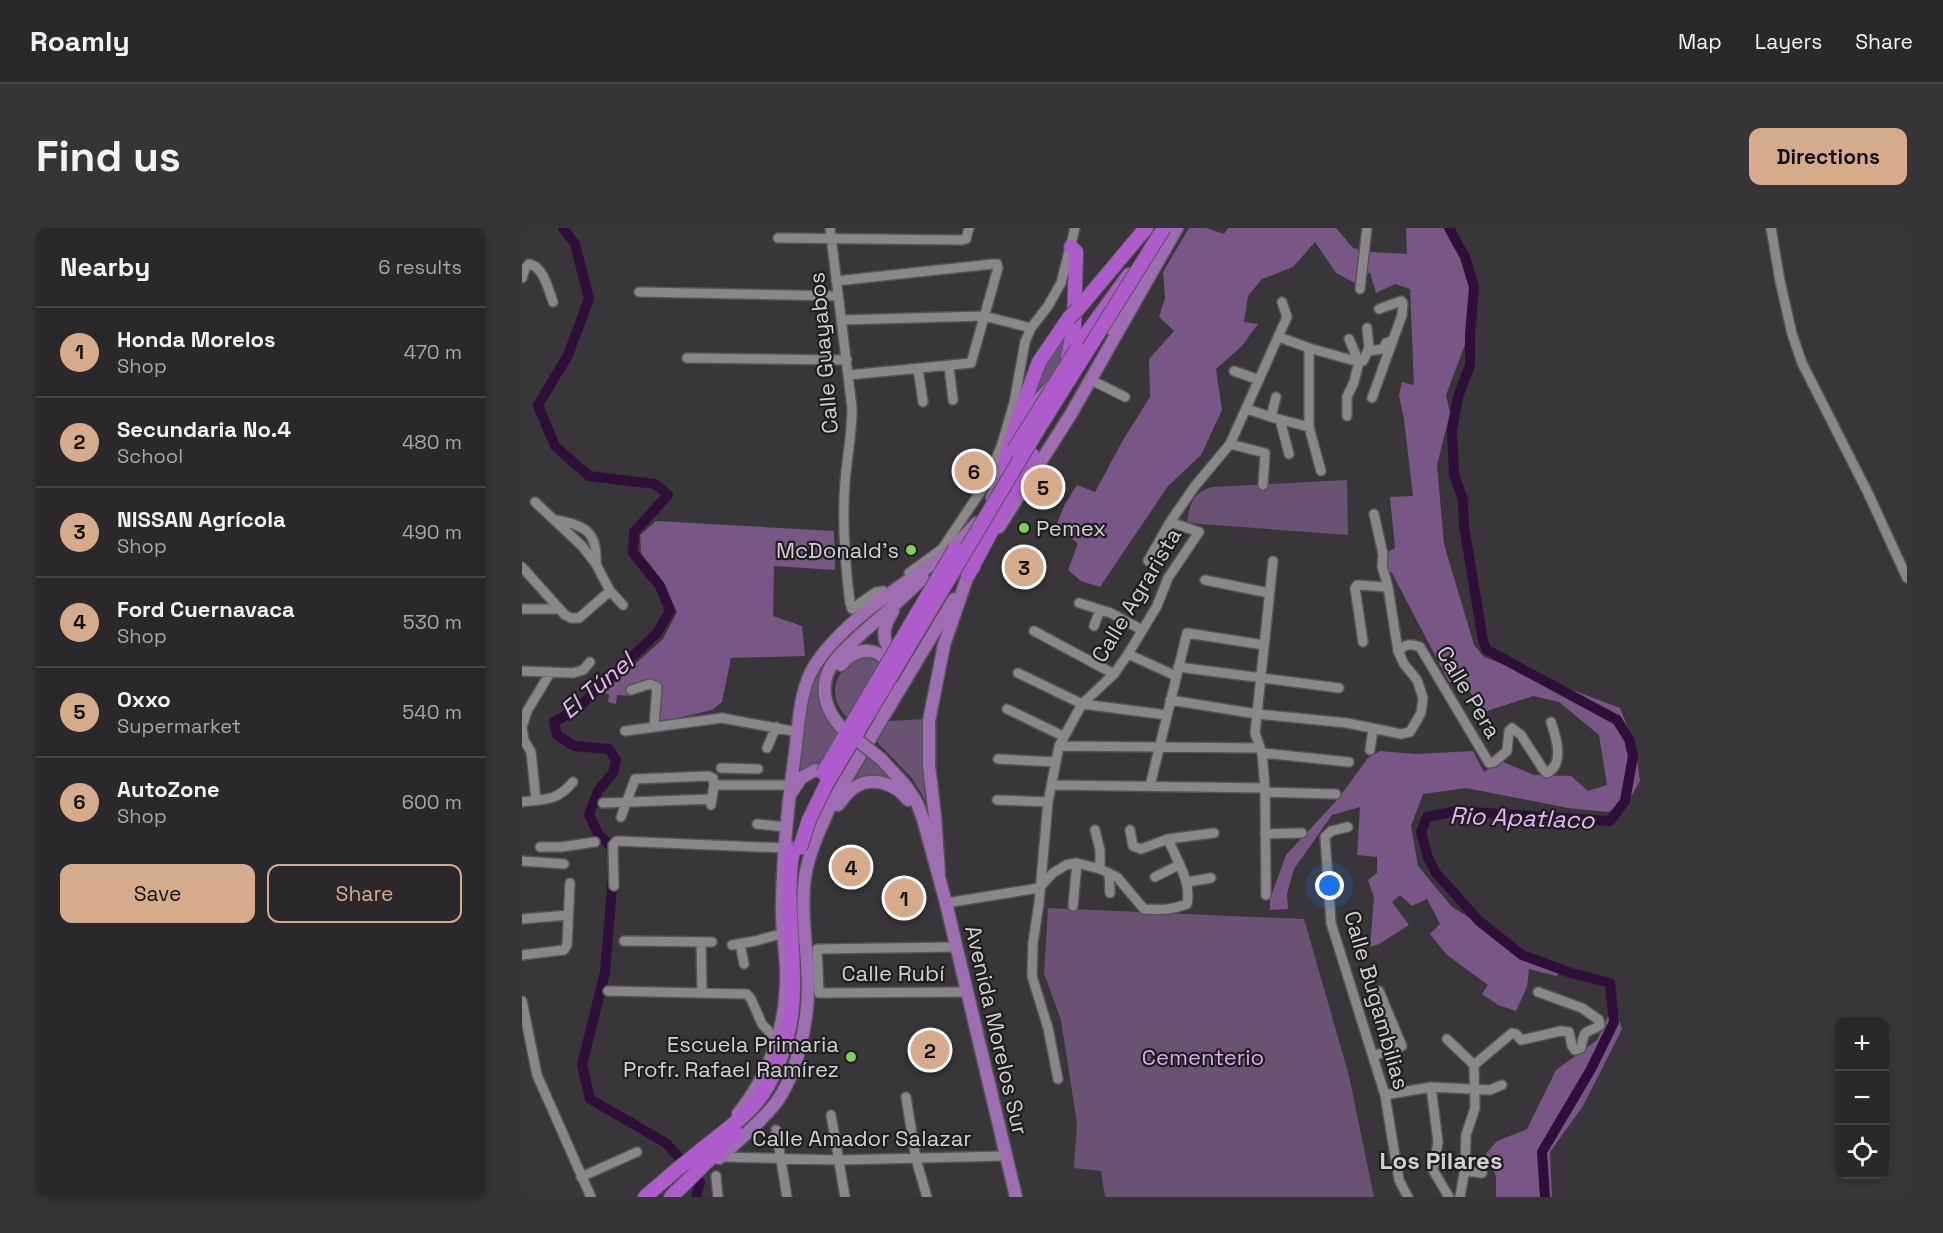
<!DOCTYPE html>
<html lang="en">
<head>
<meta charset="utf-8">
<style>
  body { margin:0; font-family:"Space Grotesk",sans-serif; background:#363436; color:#f1f3f6 }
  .controls { position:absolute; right:18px; bottom:18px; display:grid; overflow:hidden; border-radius:12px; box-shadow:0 3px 9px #0003 }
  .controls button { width:54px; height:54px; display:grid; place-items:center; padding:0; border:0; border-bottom:2px solid #464447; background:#2a282a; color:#f1f3f6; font:30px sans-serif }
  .you { position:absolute; left:808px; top:658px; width:21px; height:21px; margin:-15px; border:4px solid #fff; border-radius:50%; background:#1a73e8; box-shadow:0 0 0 9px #1a73e833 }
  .badge { display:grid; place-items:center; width:39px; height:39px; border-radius:50%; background:#d6ab8b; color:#111; font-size:20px; font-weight:700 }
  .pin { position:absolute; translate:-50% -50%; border:3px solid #fff; box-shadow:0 2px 6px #0006 }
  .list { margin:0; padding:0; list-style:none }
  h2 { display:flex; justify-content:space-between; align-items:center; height:78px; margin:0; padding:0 24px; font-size:26px }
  h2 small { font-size:20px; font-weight:400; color:#a5a6a8 }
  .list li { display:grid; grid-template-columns:39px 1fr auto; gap:18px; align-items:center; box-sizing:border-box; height:90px; padding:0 24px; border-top:2px solid #464447 }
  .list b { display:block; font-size:22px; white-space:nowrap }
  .list p { margin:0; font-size:20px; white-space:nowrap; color:#a5a6a8 }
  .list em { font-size:20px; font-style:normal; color:#a5a6a8 }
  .actions { display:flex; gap:12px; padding:18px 24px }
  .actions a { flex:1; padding:14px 0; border:2px solid #d6ab8b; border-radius:12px; text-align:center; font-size:21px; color:#d6ab8b }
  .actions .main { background:#d6ab8b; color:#111 }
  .icon { flex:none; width:33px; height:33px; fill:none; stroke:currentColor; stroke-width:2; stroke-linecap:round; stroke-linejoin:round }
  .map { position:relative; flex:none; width:1385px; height:969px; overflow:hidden; border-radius:12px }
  header { display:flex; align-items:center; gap:36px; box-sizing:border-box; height:84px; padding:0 30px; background:#2a282a; border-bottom:2px solid #464447 }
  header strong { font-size:28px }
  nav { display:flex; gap:33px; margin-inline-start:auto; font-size:21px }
  .intro { display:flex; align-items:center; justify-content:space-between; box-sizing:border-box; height:144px; padding:0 36px }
  h1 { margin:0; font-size:42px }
  .button { padding:15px 27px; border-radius:12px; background:#d6ab8b; color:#111; font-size:21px; font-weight:700 }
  main { display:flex; gap:36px; padding:0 36px }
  aside { flex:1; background:#2a282a; border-radius:12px; box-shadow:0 3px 9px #0003 }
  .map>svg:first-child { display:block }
  .green { fill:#6a5273 }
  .forest { fill:#785685 }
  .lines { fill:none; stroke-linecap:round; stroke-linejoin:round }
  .river { stroke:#2f0f3a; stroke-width:10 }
  .minor-casing { stroke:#555455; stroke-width:12 }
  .major-casing { stroke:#555455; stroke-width:15 }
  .highway-casing { stroke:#555455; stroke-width:16 }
  .minor { stroke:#89878a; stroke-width:9 }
  .major { stroke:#9f6db2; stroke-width:12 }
  .highway { stroke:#ae5ccc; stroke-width:14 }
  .major-bridge-casing { stroke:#555455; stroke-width:15; stroke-linecap:butt }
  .highway-bridge-casing { stroke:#555455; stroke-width:16; stroke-linecap:butt }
  .major-bridge { stroke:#9f6db2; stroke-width:12 }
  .highway-bridge { stroke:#ae5ccc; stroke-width:14 }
  .poi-dot { fill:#7ed153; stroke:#1f1e1f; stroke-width:2 }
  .labels { text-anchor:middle; stroke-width:4.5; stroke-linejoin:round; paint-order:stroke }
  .street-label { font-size:22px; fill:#d2d1d2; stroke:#1f1e1f }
  .poi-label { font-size:22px; fill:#d2d1d2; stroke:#1f1e1f; text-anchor:end }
  .park-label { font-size:22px; fill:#dda9f1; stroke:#1f1e1f }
  .water-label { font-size:24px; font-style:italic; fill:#e9b4fd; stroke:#1f1e1f }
  .neighbourhood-label { font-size:24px; font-weight:bold; fill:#d2d1d2; stroke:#1f1e1f }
</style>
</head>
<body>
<header>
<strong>Roamly</strong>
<nav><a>Map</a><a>Layers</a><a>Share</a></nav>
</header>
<div class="intro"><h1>Find us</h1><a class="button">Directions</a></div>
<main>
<aside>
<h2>Nearby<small>6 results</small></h2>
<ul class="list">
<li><span class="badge">1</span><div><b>Honda Morelos</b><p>Shop</p></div><em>470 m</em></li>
<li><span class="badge">2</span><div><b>Secundaria No.4</b><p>School</p></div><em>480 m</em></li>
<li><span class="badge">3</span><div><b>NISSAN Agrícola</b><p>Shop</p></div><em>490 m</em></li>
<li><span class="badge">4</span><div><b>Ford Cuernavaca</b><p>Shop</p></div><em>530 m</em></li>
<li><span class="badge">5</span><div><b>Oxxo</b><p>Supermarket</p></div><em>540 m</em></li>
<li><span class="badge">6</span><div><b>AutoZone</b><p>Shop</p></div><em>600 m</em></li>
</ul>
<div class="actions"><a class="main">Save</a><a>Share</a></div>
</aside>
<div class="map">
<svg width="1385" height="969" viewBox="0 0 1385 969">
  <rect width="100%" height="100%" fill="#383638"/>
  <path class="green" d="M547,97L539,143L509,175L521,136Z
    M825,252L826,307L665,295C668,276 670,265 690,259Z
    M354,385L356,388L300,454L319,505L305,532L284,540L276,546C280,506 282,457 309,425C322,410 339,398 354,385Z
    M340,428C350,429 354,432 360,440L326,491C303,466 312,443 340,428Z
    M403,491L406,577L390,550L355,514L367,493Z
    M347,527L382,561L329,558Z
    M526,680L782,691L827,848L852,969H583L579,943L552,940L555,896L539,792L522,745Z"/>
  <path class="forest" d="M667,0H684L702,6L706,0H814L831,20L850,24L885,26L884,0H928L946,38L950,98L924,167L928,185L915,237L922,316L952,417L962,429L1098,480L1113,517L1118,553L1106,574L1086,584L1046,580L944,560L901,566L889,598L896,638L930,679L1038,745L1034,748L1007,741L1005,759L994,783L976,777L960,766L966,757L925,727L908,706L918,696L905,671L890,678L878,667L870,674L887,697L857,716L848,719L852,669L846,652L855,645V629L835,627L838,579L810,587L772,641L765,666L766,681L748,682V671L764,627L816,571L846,530L858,523L894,526L951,523L962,544L979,533L1012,547L1049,548L1066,563L1085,557L1077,507L1037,474L1011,468L962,484L940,452L927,454L870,345L866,342L863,325L873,320L868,269L891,268L882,192L877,167L880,154L892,157L888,61L873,56L854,65L848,44L833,55L814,45L793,14L771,39L740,51L726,68L722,94L736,96L720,118L694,141L700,182L679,227L646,258L578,359L559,353L546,342L556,315L533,300L543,276L555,257L573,264L601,212L628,169L627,131L652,103L637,89L643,70L641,44Z
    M134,293L312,303L313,342L252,338L251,388L280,398L283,428L209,430L200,474L190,482L134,495L138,461L113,458L111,468L95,467L94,476L86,474L87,467L82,464L141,411L155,384L142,355L119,325L118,307Z
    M1092,775L1100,801L1061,878L1028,924L1030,969H974V948L963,927L975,913L1005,901L1034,842L1075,812Z"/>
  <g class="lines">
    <path class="river" d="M41,0L53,16L67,71L46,127L16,177L33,218L67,248L133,256L146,267L112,304L111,325L138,358L148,383L135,405L54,482L32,494L35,507L52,518L87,521L94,532L91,545L76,563L67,586L76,606L89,618L90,628
      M927,0L943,29L952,59L948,106V137L936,169L930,202L932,247L941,271L942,298L961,413L965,422L1095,492L1107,511L1111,528L1103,573L1088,593L934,583L905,589L899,604L906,629L914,645L957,693L1000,727L1049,745L1088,755L1092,794L1069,841L1020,924L1023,969
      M91,649L83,744L60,837L68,871L144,915L178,954L174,969"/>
    <defs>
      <path id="minor" d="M308,0L330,180C330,206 325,229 323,254C320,294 323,336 328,375L330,381L354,364L361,363L367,367L370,364
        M1249,0L1258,53L1270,106L1280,135L1346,265L1385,350
        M256,10L440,12L444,11L447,0
        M0,50L3,41L7,36C22,39 26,61 31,74
        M314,53L471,36H475L476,40L449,135L327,147
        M838,61L845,0
        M117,64L316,68
        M319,92L462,88L509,100
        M757,109L787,120L837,134L841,133L847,120L845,100
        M827,111L837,134
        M787,120V199L799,243
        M847,123L861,121L864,115L869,113
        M165,130L325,132
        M427,139L431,172
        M396,141L401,174
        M712,143L737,152
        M569,152L603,169
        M850,170L880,87L881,75L879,73L857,81
        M725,181L749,189L787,199
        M825,188V169L832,154L837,134
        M749,189L754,169
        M758,192L767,226
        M708,216L743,225L741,257
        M13,274L60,318L74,336L88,363L101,377
        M34,292C63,297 76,304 74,336
        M626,333L648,294L673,258L708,216L765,89L760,74
        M0,339L43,387L49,390H57L88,363
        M387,345L420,321L461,260L479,219L492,175L503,114L509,100L526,78L539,55L553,0
        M683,352L747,365
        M557,375L589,385L620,402
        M0,381H38
        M572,398L578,382
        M512,403L592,446
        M841,414L833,360L835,357L866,359
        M876,423C884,416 888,415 898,419L967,535L972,534L985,523L987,503L990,500L999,507L1021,541L1025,545C1043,536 1034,509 1029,494
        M606,426L654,448
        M656,439L817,460
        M0,443L51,445L61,442L68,434
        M496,445L560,476L645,487
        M109,462L128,456L135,459L132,499
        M648,472L735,486L825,495L879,506L888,504L899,485L901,470L895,452L882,436L876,423L866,359L860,338L861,326L852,286
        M485,481L541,508
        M0,499L5,483L28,445
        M0,500L2,512L9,524L14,572
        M103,503L200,490L276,504
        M537,518L738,520
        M245,520L254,499
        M848,522L851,501
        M740,525L827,534
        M476,531L534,534
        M199,540L236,541
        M192,557H269
        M529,557L743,560
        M628,558L665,405L742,417
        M743,564L814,566
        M475,572L526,574
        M0,574C24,571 35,573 51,554
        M81,575L190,571
        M99,589L113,551L187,548L191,550L192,557L189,577
        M235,596L264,599
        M826,599L809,603L803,609L809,695L863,867L877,952L886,969
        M573,602L578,622V641
        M608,602L611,618L619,621L646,611L692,605
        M743,606L780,605
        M18,619H39L73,614
        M0,633L42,636
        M587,645L588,665
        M633,649L657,637
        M665,654L689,650
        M92,658L91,617L95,613L262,620
        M744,667L743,560L740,525L733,505L751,333
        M424,675L517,660L531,645L544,637L555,635L578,641L595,649L622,681C638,682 650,682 665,676C670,654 654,631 646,611
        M551,678L555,635
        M0,691L46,687
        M102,713L190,714
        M179,714L180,764
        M218,716L222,736
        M210,717L233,713L262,705
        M434,719L295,721L297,765L445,764
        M0,727L42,722L45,717L48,655
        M86,763L225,766L229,771L240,796L256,813
        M0,773L15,847L69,969
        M925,811L952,837L953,880L944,907L943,940L938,969
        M851,828L880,818L857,763
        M952,837L990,805L994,806L999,812L1039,803L1047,804L1050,818L1053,822L1059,820C1063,797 1064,808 1078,797L1077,792L1060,780L1016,764
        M536,851L526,800L510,748L511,715L517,675L526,574L537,518L560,476L592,446L606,426L635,378L646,350L677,304L648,294
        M909,859L916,914L911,942L927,969
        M863,867L909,859L968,862L980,857
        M384,869L394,931L405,969
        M309,887L323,969
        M254,902L265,969
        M198,929L316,932L483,928
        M942,943L960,945
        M194,948L196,969
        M59,949L115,924"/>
      <path id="major" d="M587,100L609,67
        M497,206L509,180L528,159
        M470,270L487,227
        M477,299L549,186L655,0
        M426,325L455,295
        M371,383C363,396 358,409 368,422L379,426
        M319,437C333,418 362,416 368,444C372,458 363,471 357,483
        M319,499C304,483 297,461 308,440C315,427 329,416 339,406C360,388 381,370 401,350
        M359,531L384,558L395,575L401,591L424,675L494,969
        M270,564L279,550L293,542L305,545L309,549
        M316,577C321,571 326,563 333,559C351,548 374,556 386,572
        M417,645L413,588L407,538V493L422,417L446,347L452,339
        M216,886C250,843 266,794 264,739C263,718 259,696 260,675C261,625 266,575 273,525C277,496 277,462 293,437C321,393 382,356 425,326
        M197,930C216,913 237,896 253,876C275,847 286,795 286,759C286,722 278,685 283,649C287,623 299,600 309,576L432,371"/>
      <path id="highway" d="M556,81L624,0
        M546,130L552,99L554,24L549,19
        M550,130L567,102L607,47
        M483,234L493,199L517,134L547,90
        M446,347L510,227
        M123,969C141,953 160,937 179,922C202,903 230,885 245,859C263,827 272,789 271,753C271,709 263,664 271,621
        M149,969L214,905"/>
    </defs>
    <use href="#minor" class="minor-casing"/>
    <use href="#major" class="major-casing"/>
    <use href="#highway" class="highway-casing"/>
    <use href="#minor" class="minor"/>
    <use href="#major" class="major"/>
    <use href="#highway" class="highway"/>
    <defs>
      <path id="major-bridge" d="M319,499L359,531"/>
      <path id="highway-bridge" d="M547,90L556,81
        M492,222L555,121
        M301,545L433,321
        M278,620L287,592L305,555L515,203L642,0"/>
    </defs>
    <use href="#major-bridge" class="major-bridge-casing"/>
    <use href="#highway-bridge" class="highway-bridge-casing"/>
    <use href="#major-bridge" class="major-bridge"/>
    <use href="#highway-bridge" class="highway-bridge"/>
  </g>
  <g class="poi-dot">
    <circle cx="502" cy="300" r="6"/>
    <circle cx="389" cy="322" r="6"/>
    <circle cx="329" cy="829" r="6"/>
  </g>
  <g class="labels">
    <g class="street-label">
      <text transform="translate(301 125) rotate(-95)" y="8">Calle Guayabos</text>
      <text transform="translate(614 367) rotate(-59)" y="8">Calle Agrarista</text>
      <text transform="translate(947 464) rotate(59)" y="8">Calle Pera</text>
      <text x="371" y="753">Calle Rubí</text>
      <text transform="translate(855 772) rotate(74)" y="8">Calle Bugambilias</text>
      <text transform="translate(475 802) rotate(77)" y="8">Avenida Morelos Sur</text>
      <text x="340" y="918">Calle Amador Salazar</text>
    </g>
    <g class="poi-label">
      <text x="514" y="308" text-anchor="start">Pemex</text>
      <text x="377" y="330">McDonald's</text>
      <text x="317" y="824">Escuela Primaria<tspan x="317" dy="25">Profr. Rafael Ramírez</tspan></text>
    </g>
    <g class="park-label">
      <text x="681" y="837">Cementerio</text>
    </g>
    <g class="water-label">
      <text transform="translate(75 458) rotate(-40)" y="8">El Túnel</text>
      <text transform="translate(1000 590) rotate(2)" y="8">Rio Apatlaco</text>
    </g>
    <g class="neighbourhood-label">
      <text x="919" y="941">Los Pilares</text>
    </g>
  </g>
</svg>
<div class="controls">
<button>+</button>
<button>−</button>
<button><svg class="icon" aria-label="locate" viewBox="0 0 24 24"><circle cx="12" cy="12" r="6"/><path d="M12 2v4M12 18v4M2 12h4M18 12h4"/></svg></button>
</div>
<div class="you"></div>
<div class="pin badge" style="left:382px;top:670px">1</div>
<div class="pin badge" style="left:408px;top:822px">2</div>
<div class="pin badge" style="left:502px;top:339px">3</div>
<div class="pin badge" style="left:329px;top:639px">4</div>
<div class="pin badge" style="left:521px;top:259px">5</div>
<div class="pin badge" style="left:452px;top:243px">6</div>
</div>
</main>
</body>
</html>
